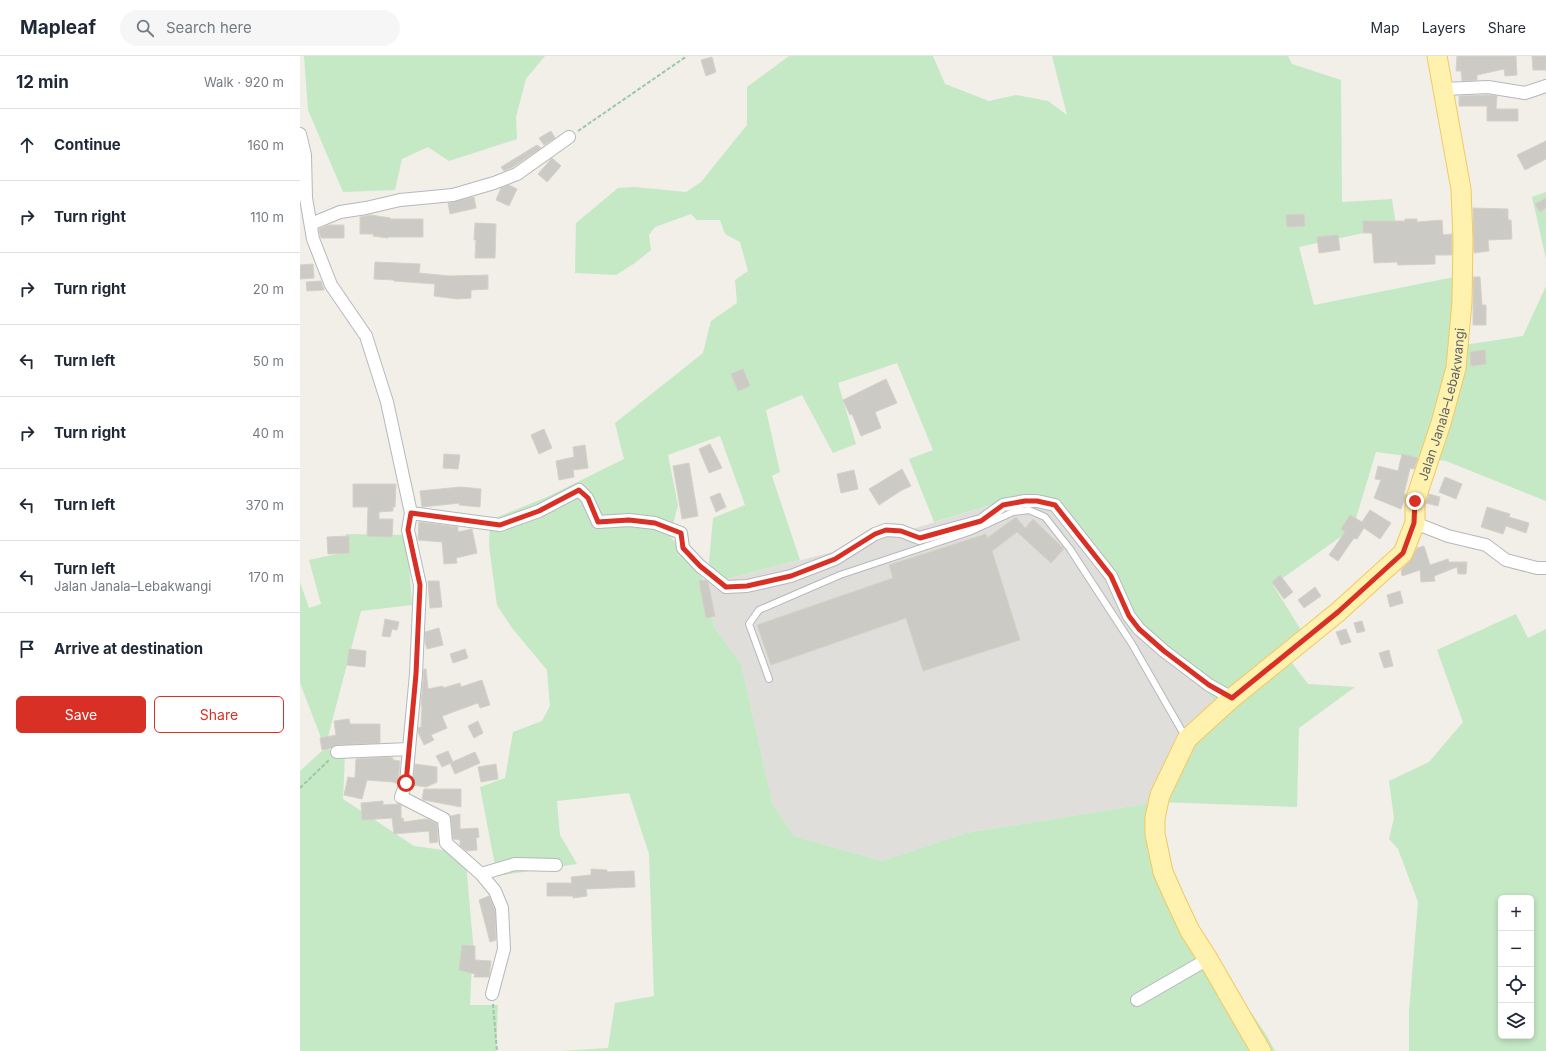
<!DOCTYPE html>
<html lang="en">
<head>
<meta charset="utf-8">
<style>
  body { margin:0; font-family:Inter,sans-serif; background:#f6f6f7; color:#1f2937 }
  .controls { position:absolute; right:12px; bottom:12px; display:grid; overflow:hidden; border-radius:6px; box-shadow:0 2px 6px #0003 }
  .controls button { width:36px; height:36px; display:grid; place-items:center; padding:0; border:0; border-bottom:1px solid #e0e1e3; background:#fff; color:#1f2937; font:20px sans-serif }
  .stop { position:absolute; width:12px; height:12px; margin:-9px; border:3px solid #d93025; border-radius:50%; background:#fff }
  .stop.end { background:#d93025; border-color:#fff; box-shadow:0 1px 4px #0008 }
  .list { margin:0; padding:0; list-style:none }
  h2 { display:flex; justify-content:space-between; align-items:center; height:52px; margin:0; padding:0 16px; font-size:17px }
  h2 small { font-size:13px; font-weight:400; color:#747a83 }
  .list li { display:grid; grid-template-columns:26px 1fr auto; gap:12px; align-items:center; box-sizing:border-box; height:72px; padding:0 16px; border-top:1px solid #e0e1e3 }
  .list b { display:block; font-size:15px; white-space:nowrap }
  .list p { margin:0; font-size:13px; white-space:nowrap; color:#747a83 }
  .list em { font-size:13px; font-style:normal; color:#747a83 }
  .actions { display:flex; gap:8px; padding:12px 16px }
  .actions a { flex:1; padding:9px 0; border:1px solid #d93025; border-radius:6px; text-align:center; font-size:14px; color:#d93025 }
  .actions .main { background:#d93025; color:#fff }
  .icon { flex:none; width:22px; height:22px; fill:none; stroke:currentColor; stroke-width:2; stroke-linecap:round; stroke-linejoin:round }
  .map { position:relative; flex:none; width:1246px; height:995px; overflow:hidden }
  header { display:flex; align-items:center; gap:24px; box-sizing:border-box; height:56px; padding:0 20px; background:#fff; border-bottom:1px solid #e0e1e3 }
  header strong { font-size:19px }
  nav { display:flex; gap:22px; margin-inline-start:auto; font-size:14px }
  .search { width:280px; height:36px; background:#f6f6f7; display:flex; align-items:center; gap:10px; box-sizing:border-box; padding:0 14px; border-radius:22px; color:#747a83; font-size:15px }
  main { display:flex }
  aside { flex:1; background:#fff }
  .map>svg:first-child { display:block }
  .industrial { fill:#e0deda }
  .green { fill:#c5e8c5; fill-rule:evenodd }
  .building { fill:#cccac5; stroke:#d6d1c6 }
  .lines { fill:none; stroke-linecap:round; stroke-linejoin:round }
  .lane-casing { stroke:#b5b8bc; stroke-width:8 }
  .street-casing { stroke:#b5b8bc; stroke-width:14 }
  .primary-casing { stroke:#f2c960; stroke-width:21 }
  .path { stroke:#9cc7a9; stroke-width:2; stroke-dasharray:4 2; stroke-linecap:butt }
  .lane { stroke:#fff; stroke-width:6 }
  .street { stroke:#fff; stroke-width:12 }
  .primary { stroke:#fff2af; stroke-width:19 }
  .route { stroke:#d93025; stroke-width:5 }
  .labels { text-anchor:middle; stroke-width:4; stroke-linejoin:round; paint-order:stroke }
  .street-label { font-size:13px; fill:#5f6368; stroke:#fff }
</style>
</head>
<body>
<header>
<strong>Mapleaf</strong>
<div class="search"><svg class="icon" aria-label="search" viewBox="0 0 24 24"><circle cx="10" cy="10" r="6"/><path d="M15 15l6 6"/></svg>Search here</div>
<nav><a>Map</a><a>Layers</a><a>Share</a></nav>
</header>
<main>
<aside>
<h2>12 min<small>Walk · 920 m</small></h2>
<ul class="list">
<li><svg class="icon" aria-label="ahead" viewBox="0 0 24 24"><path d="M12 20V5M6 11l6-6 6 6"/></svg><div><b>Continue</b></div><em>160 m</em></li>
<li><svg class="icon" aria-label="right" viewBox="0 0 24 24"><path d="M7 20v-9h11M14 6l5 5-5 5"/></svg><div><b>Turn right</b></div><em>110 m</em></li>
<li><svg class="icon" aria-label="right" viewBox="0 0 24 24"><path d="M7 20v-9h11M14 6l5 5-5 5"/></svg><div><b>Turn right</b></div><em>20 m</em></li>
<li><svg class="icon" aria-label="left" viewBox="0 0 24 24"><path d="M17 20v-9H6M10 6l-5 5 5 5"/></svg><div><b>Turn left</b></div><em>50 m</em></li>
<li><svg class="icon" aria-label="right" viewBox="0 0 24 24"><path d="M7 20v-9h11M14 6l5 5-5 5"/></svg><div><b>Turn right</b></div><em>40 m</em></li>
<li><svg class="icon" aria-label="left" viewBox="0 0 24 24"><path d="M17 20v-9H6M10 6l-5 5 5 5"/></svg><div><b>Turn left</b></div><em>370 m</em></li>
<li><svg class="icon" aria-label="left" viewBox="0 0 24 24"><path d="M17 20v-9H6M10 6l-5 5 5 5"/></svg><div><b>Turn left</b><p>Jalan Janala–Lebakwangi</p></div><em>170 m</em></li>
<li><svg class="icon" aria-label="arrive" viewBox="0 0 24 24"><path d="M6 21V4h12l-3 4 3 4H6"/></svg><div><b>Arrive at destination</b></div></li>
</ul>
<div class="actions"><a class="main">Save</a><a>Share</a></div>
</aside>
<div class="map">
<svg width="1246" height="995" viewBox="0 0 1246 995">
  <rect width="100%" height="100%" fill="#f1efe8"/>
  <path class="industrial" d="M718,441L745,446L765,464L838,566L919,649L857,746L666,777L582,805L494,780L473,749L441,608L414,571L407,528L556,490Z"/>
  <path class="green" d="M4,0H245L226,23L216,61L217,83L149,105L128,91L102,103L95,134L43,136L8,54Z
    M489,0H633L645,28L689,45L716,39L748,45L767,59L752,0H988L992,8L1041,24L1042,146L1092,143L1096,170L999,191L1014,249L1164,219V289L1223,280L1246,230V445L1146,405L1076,396L1053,472L973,529L1006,582L986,599L1008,628L1055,631L999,672L997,751L857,746L862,799L898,878L967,980L975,995H261L308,992L315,947L354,940L349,798L329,737L257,745L260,779L277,808L197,820L180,731L205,722L213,676L242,665L250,650L247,614L212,572L197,549L189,490L190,464L247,441L324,403L315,367L403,297L411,265L437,247L435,224L448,215L440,186L425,178L420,164H397L391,158L355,171L349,179L351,194L335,207L316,219L275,217L276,167L318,132L334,131L386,136L401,126L447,69V31ZM597,307L633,394L609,403L634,466L718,441L745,446L765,464L838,566L919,649L857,746L666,777L582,805L494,780L473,749L441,608L414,571L407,528L500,504L472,420L480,416L466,354L502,339L533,397L556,388L538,327ZM420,380L445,449L413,462L407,528L370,480L378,449L368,399Z
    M1246,136V203L1232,141Z
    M46,478L107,479L112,549L61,555L25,692L45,699L43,743L114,790L165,797L173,886L170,949H198L196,995H0V715L25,692L0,627V526L9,552L21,548L9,504L46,496Z
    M1216,558L1228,582L1246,573V995H1109V955L1118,846L1098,793L1089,783L1094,762L1089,725L1129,706L1163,666L1137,594ZM1201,842H1231V980H1201Z"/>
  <path class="building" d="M1157,0H1216L1217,19L1205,20L1204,13L1177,19V24L1162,25L1161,15H1156Z
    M1232,0H1246V14H1233Z
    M412,1L416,16L406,20L401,4Z
    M1188,39L1197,40L1196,53H1218V65H1187V50H1159V40Z
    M251,75L255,82L244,89L239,82Z
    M1246,85V103L1225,114L1217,99Z
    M237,89L241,92L213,111L204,115L201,111Z
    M252,102L261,110L247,126L238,118Z
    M209,129L217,133L209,150L196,144L201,132Z
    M174,141L176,152L150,158L148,147Z
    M1246,142V152L1240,156L1235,148Z
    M1173,152L1208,153V164H1211L1212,183L1188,184L1189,195L1174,197Z
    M1004,158L1005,170L987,171L986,159Z
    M71,159L90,162V163H123V181H88V182L73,180L74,178H60V161Z
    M1105,163H1117V166L1142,164L1143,179L1152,178V199H1135V208L1098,209L1097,206L1074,207L1072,177H1063V165H1105Z
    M175,167L196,168L195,202H175L176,184H174Z
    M29,169H44V182H21L19,173Z
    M1038,179L1040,194L1019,197L1017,181Z
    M75,206L120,208L119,217L150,220L188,219V233L171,234V242L157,243L134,240L135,228L94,225V224L74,223Z
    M13,208L14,222L0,223V209Z
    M1173,221H1180L1182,249H1186V269H1173Z
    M21,225L24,234L7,235L6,226Z
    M1185,294L1186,308L1171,310L1170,296Z
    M443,313L450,330L438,335L431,318Z
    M586,323L597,347L575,356L581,372L561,380L552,358L550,359L543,344Z
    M244,373L252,392L239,398L231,379Z
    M410,388L422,412L409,417L399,393Z
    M285,389L288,412L273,414L274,421L259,424L256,405L274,401L273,391Z
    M144,398L160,399L158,413L143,412Z
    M1102,398L1118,402L1114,413L1110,412L1104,438H1106L1101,453L1074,442L1081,424L1075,423L1078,410L1098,415Z
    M389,407L398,460L382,463L373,410Z
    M602,413L611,430L602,434L579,449L569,433Z
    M554,414L558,433L541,437L537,418Z
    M1145,421L1162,428L1156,443L1139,436Z
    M53,428H96L95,451H93V455L79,456V463H93L92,481L67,480L68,451H53Z
    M160,431L181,433L180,451L159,449L160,447L122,451L120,435Z
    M420,437L426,451L416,456L410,441Z
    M1129,438L1140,441L1138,450L1126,447Z
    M1187,451L1210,458L1209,461L1229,467L1226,477L1206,470L1203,478L1181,471Z
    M1070,454L1091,467L1080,483L1064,472L1057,483L1054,482L1038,505L1029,499L1045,476L1041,473L1050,459L1062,466Z
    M716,461L725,472L733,463L764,493L751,507L717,476L692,495L720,584L623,615L606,562L471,609L457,569L593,522L589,509L686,478L687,482Z
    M119,466L158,471V476L172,473L177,497L156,502L157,507L144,508L142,486L118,484Z
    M49,480V497L28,498L27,481Z
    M1124,490L1130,509L1148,503L1149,506H1167L1166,518H1158L1157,511L1134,520L1135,525L1121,526L1120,514L1102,520L1101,514L1110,505L1117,492Z
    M980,519L993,536L984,543L972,526Z
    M405,524L408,526L415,560L406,562L399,525Z
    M128,525H139L142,551L130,552Z
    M1015,531L1021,540L1004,552L998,544Z
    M1100,535L1103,547L1090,551L1087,539Z
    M85,563L99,566L97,574L92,573L90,581L82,580Z
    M1062,565L1065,575L1057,577L1054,567Z
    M139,572L143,589L127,593L125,586V576Z
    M1046,573L1051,586L1041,589L1036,576Z
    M49,593L66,595L65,611L47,609Z
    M165,593L168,602L153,607L150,598Z
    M1089,594L1093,610L1084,612L1079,597Z
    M124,613H126L128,633L143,630V632L160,627L161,631L182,624L190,649L180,652L178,647L142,660L147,672L131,679L134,684L124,689L118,676V672L121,671L122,650H121Z
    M49,663L50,668H80V687L37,689L31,692L22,694L20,682L36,679L34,665Z
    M178,665L183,677L174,682L168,670Z
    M148,695L153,706L142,711L136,700Z
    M175,696L180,707L155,718L150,707Z
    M88,701L93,702V704L100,705L98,728L93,726L67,724L62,743L44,739L48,721L55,722L56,703Z
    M115,708L137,711V726L126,731L113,729Z
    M196,708L198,723L181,726L178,711Z
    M124,733H161V751L124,744L122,743Z
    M83,745V749L98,748L101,749V762H103L104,766L125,763L130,764L137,768L138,786L130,787L129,775L94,778L92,762L62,764L61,747Z
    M160,758V773L178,772L179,781L176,782L177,794L167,795L160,790V784L153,783L151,760Z
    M291,813L307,814V816L334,815L335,831L286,833L287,840L273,842V840H247V827H272L271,821L291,819Z
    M189,840L195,854L196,884L190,886L179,844Z
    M162,889L175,890V904L191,905L189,921H174L175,918L159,914Z"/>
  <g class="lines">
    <defs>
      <path id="lane" d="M469,623L449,568L459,554L540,519L669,476L713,456L729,454L745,461L770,493L832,588L886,682"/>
      <path id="street" d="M1144,33L1188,31L1225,37L1246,30
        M0,78L5,99L6,142L13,183L31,229L66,280L87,346L111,457L108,474L120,529L116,618L109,693L106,727L101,741L144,763L146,787L181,818L195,835L202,852L204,893L192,938
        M11,168L40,156L66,152L100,144L153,139L194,127L217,118L269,81
        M111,457L200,469L239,455L279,434L287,442L298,466L329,464L355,467L381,477L383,492L400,510L426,531L447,530L491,520L535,503L575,478L586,474L601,475L619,482L681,465L703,449L725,445H737L755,449L811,520L829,560L839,573L864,595L909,629L932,642
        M1115,467L1148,480L1186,489L1206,504L1237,512H1246
        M37,696L109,693
        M181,818L215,808L256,809
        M837,944L908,903"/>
      <g id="primary">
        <path id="s1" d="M961,995L908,903L890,875L874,841L863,816L855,778V762L860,739L887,683L932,642L1038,556L1103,497L1115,467V445L1141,367L1156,312L1162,246L1163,183L1161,133L1137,0"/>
      </g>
    </defs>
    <use href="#lane" class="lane-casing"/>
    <use href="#street" class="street-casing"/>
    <use href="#primary" class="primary-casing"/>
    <path class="path" d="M278,75L387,0
      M0,732L29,704
      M193,948L197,995"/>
    <use href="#lane" class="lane"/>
    <use href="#street" class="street"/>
    <use href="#primary" class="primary"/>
  </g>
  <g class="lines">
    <path class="route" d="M106,727L116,618L120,529L108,474L111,457L200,469L239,455L279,434L288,442L298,466L329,464L355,467L381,477L383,492L400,510L426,531L447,530L491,520L535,503L575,478L586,474L601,475L620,482L681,465L703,449L725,445H737L755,449L811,520L829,560L839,573L864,595L909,629L932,642L1038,556L1103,497L1114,467L1115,445"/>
  </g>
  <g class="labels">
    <g class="street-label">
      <text dy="5" stroke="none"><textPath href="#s1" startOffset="785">Jalan Janala–Lebakwangi</textPath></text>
    </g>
  </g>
</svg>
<div class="controls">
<button>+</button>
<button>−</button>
<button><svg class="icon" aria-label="locate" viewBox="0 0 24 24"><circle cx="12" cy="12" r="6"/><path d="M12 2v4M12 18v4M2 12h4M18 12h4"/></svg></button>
<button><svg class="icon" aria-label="layers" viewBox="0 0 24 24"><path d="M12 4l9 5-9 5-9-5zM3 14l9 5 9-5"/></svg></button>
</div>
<div class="stop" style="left:106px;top:727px"></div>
<div class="stop end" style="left:1115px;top:445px"></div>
</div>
</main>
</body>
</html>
